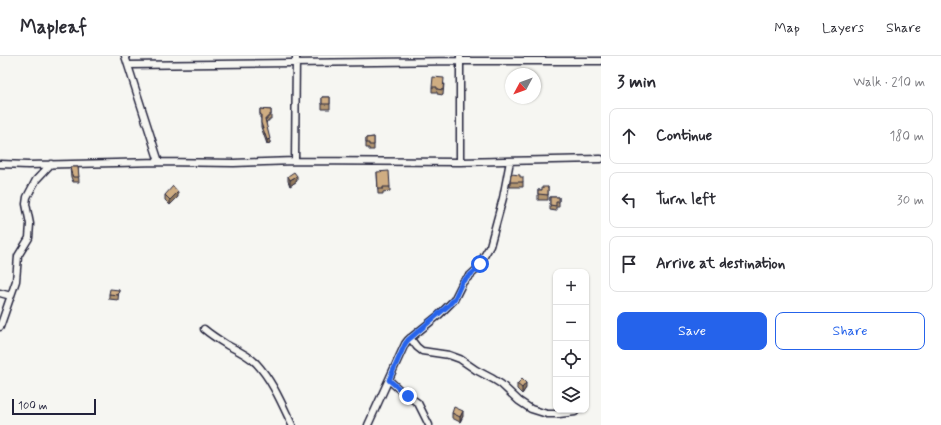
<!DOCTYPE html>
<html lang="en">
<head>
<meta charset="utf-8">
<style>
  body { margin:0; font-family:Mynerve,sans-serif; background:#f7f7f7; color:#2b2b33 }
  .controls { position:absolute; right:12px; bottom:12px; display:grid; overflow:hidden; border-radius:8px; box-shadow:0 1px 3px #0004 }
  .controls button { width:36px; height:36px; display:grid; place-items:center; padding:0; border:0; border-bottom:1px solid #e1e1e2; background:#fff; color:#2b2b33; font:20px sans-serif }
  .compass { position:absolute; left:505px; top:12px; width:36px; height:36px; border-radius:50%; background:#fff; box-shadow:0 1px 3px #0004; rotate:229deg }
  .scale { position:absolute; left:12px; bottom:10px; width:84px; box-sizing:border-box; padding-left:4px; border:2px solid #22223b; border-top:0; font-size:11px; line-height:14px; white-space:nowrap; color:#22223b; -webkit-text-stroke:3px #f6f6f2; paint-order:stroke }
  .stop { position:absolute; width:12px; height:12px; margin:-9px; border:3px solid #2563eb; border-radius:50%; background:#fff }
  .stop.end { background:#2563eb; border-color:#fff; box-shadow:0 1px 4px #0008 }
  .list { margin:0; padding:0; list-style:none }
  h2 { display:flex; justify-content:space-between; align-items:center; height:52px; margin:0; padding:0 16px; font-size:17px }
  h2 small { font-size:13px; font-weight:400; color:#7c7c81 }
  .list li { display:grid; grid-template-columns:26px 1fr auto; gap:12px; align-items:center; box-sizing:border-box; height:56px; margin:0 8px 8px; padding:0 8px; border:1px solid #e1e1e2; border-radius:8px }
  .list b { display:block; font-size:15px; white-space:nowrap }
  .list em { font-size:13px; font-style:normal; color:#7c7c81 }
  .actions { display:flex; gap:8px; padding:12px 16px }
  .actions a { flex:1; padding:9px 0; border:1px solid #2563eb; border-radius:8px; text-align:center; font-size:14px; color:#2563eb }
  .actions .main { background:#2563eb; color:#fff }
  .icon { flex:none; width:22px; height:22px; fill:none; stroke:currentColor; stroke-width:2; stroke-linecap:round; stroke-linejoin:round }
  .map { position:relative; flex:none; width:601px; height:369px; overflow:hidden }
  header { display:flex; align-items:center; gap:24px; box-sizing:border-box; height:56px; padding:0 20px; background:#fff; border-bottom:1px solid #e1e1e2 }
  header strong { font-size:19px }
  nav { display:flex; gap:22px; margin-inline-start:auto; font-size:14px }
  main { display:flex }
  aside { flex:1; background:#fff }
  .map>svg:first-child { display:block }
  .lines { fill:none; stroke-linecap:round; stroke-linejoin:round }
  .minor-casing { stroke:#22223b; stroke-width:9 }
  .minor { stroke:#f6f6f2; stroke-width:6 }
  .wall { fill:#b29570; stroke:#22223b }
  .shaded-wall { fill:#91795b; stroke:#22223b }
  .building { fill:#cfad82; stroke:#22223b }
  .route { stroke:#2563eb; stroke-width:5 }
</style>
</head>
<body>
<header>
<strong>Mapleaf</strong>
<nav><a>Map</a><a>Layers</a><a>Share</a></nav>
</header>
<main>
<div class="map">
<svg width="601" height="369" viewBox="0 0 601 369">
  <rect width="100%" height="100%" fill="#f6f6f2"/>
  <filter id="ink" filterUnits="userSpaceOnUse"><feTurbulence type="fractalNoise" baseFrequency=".025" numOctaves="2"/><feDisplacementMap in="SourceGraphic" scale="8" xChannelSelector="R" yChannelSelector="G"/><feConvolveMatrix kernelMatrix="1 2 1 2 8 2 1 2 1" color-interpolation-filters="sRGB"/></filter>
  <g filter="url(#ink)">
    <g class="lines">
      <defs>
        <path id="minor" d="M125,0L159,106
          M460,0V106
          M128,9L460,5H601
          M295,105L296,0
          M0,108L28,109L159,106L234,107L295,105L460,106L601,103
          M0,237L11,240
          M0,271L16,225L18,200L29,182L30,168L26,148L27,141L36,124L51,108
          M204,273C211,279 219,284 227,289C237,294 248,299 256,307C272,324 282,348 292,369
          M410,282L417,291L422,295L449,299L460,303L476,314L493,323L501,328L519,345L531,353L547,358H559L575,356
          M389,324L402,336L418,347L429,369
          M368,369L405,288L408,284L439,259L454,244L463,226L476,214L490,190L503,142L510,105"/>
      </defs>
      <use href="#minor" class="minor-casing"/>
      <use href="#minor" class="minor"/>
    </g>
    <path class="wall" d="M444,27L443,39L437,38V36H432V31Z
      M322,41H330V53H322Z
      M260,53L271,54V63H269V65H267L266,68L270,87L267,88L261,71V62H260Z
      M374,81V94H369V92H366V82Z
      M70,111H78L79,126H73L71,121Z
      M377,116L390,131V135L383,136V138H378Z
      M288,120L297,125L290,130L288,125Z
      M520,121L523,126V131H510V126Z
      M548,131V144H538V134H542Z
      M165,139L178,141L170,149L165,144Z
      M550,141H559V151H556V155L550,154Z
      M119,234L118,244L109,243V238Z
      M517,328L526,332L522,338L517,333Z
      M452,357L463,360L460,366L452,362Z"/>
    <path class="shaded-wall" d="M270,83V87L267,88V84Z
      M297,120V125L290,130V124Z
      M178,136V141L170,149V144Z
      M526,327V332L522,338V332Z
      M463,355V360L460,366V361Z"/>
    <path class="building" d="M433,21L444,22L443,34L437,33V31H432Z
      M322,41H330V48H322Z
      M260,53L271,54V59H269V61H267V63H265L270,83L267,84L261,67V58H260Z
      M374,81V89H369V87H366V82Z
      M70,111H78L79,121H73L71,116Z
      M389,115L390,131H383V133H378L377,116Z
      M294,116L297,120L290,124L288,120Z
      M511,118L520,119V121H523V126H510Z
      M173,130L178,136L170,144L165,139Z
      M542,131H548V139L538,138V134H542Z
      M550,141H559V146H556V150L550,149Z
      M110,233L119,234L118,239L109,238Z
      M522,323L526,327L522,332L517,328Z
      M454,351L463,355L460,361L452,357Z"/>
  </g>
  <g class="lines" filter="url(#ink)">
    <path class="route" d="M408,340L389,324L405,288L408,284L449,249L455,242L462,226L476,214L480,208"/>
  </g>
</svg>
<div class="controls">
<button>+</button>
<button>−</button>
<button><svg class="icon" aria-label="locate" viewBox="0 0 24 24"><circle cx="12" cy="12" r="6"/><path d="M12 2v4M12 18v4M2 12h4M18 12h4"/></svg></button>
<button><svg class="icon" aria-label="layers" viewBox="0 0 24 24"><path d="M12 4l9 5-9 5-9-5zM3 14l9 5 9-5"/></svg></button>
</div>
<svg class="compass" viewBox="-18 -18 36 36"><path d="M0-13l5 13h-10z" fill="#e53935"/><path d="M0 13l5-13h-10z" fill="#7c7c81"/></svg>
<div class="scale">100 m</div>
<div class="stop" style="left:480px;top:208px"></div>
<div class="stop end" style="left:408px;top:340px"></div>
</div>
<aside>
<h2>3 min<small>Walk · 210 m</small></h2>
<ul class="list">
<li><svg class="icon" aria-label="ahead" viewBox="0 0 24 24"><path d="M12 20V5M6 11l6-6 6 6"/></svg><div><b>Continue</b></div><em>180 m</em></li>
<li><svg class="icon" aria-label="left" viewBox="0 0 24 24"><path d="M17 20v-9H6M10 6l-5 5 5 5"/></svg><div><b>Turn left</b></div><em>30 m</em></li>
<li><svg class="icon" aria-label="arrive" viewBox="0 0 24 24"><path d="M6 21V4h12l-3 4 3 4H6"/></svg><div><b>Arrive at destination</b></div></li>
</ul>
<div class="actions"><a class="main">Save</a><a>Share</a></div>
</aside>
</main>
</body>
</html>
